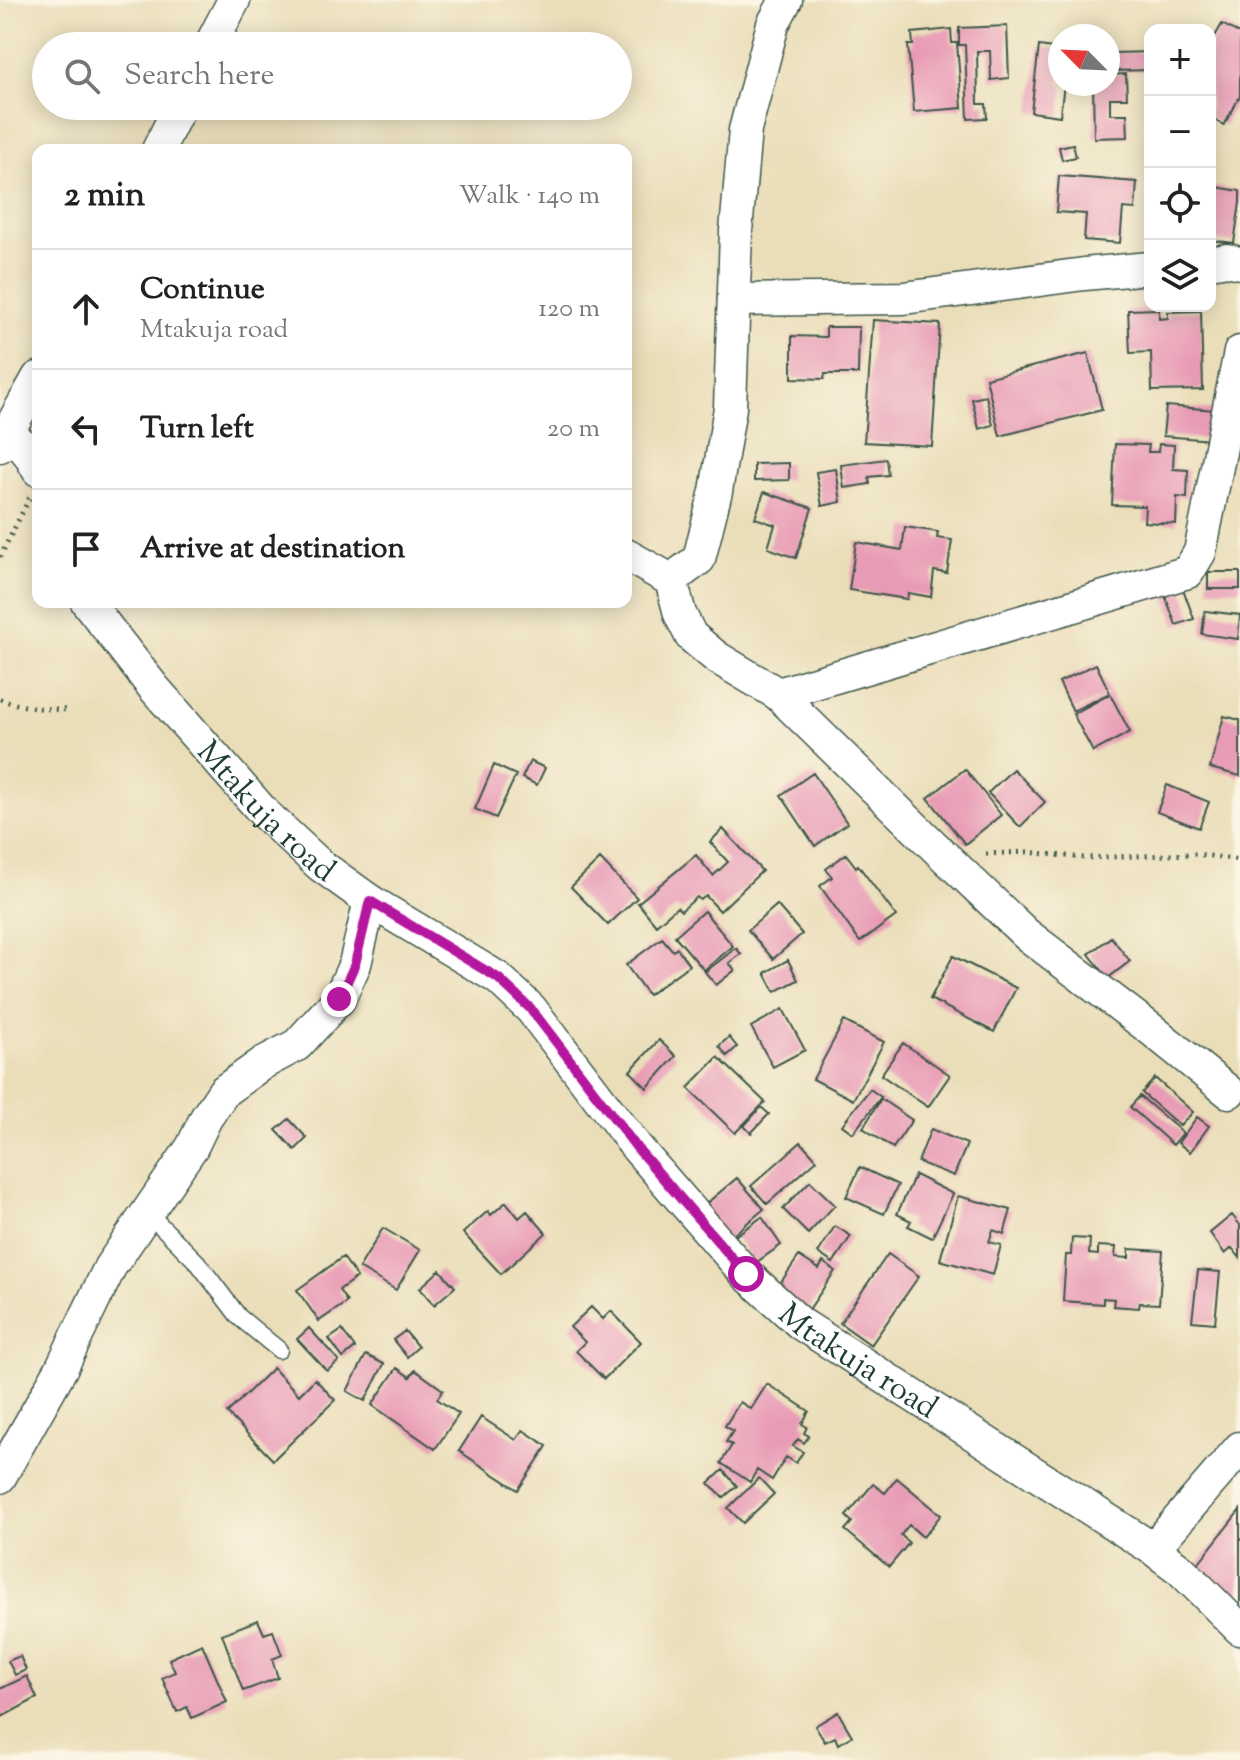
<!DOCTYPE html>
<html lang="en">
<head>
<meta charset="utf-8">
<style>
  body { margin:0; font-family:"Sorts Mill Goudy",serif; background:#f2f2f2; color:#222 }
  .controls { position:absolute; right:24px; top:24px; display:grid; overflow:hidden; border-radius:16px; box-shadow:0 4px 20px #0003 }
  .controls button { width:72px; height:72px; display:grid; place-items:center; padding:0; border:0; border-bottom:2px solid #e0e0e0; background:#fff; color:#222; font:40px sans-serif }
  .compass { position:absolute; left:1048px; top:24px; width:72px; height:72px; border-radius:50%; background:#fff; box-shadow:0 4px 20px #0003; rotate:294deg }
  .stop { position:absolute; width:24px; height:24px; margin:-18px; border:6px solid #b5179e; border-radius:50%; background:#fff }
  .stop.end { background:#b5179e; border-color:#fff; box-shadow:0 2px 8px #0008 }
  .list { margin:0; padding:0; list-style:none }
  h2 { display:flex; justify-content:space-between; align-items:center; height:104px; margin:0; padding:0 32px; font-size:34px }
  h2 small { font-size:26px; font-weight:400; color:#767676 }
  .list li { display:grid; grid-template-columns:52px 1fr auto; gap:24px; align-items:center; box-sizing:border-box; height:120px; padding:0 32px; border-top:2px solid #e0e0e0 }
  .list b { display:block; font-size:30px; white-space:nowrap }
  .list p { margin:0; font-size:26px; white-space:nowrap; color:#767676 }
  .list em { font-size:26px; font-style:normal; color:#767676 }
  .icon { flex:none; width:44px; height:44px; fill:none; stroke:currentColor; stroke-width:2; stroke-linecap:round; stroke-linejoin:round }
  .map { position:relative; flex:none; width:1240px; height:1760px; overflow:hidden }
  .search { position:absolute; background:#fff; box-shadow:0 4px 20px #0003; left:32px; top:32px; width:600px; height:88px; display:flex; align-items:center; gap:20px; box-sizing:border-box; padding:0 28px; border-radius:44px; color:#767676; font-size:30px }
  .panel { position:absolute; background:#fff; box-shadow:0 4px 20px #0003; left:32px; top:144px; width:600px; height:464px; border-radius:16px }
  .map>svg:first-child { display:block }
  .building { fill:#e89bb5 }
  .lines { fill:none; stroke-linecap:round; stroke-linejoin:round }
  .lane-casing { stroke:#3d5548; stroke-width:19 }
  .street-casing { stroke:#3d5548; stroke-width:35 }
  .path { stroke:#3d5548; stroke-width:5; stroke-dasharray:2 6; stroke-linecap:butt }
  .lane { stroke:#fff; stroke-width:16 }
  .street { stroke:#fff; stroke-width:32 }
  .route { stroke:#b5179e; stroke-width:10 }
  .labels { text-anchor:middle; stroke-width:6; stroke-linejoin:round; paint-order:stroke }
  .street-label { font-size:32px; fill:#1f3d34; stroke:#fcf5e5 }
</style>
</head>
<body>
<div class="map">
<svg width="1240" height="1760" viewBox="0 0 1240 1760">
  <rect width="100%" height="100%" fill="#fcf5e5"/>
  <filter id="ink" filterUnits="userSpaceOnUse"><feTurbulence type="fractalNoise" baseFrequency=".0125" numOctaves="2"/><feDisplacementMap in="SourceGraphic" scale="16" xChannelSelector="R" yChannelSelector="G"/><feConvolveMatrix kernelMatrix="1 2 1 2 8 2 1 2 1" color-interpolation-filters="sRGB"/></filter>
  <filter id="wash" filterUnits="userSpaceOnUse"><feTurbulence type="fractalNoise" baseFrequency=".006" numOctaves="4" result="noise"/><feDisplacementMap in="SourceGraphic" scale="32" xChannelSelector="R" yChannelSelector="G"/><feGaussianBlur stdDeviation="1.8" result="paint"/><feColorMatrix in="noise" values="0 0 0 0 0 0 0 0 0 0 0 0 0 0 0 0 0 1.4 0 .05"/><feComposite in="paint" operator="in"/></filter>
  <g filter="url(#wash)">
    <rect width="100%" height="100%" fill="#eadeb9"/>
    <g id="blocks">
      <path class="building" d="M1222,24L1240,34V96L1224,125L1210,117V45Z
        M1007,26L1009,78L991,80L990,51H977L978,104H986L987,118L968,119L965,45H959V28Z
        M951,29L952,43H957L962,108L914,112L908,45H913L912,33Z
        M1039,46L1060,49V84H1064L1060,116L1031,112Z
        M1150,52V70L1113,71L1112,53Z
        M1126,74L1127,98H1110V114H1127L1128,137L1094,138L1093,84H1108V75Z
        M1073,144L1076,157L1062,160L1059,147Z
        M1059,176L1137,182L1135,209L1123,208L1120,243L1084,240L1086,214L1056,212Z
        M1210,186L1240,191V203L1234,243L1210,240Z
        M1159,309V319L1168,318V312L1201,311L1203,390L1152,391L1151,352L1130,353L1128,310Z
        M873,320L940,324L932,446L864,442Z
        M826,327H859L858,374H825L824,379L792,378V336L826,337Z
        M1088,353L1102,410L1000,436L986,378Z
        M986,396L993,425L979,429L972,399Z
        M1166,406L1215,410L1212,440L1163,436Z
        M1115,444L1149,445L1148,452H1158L1159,444L1174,445L1173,469L1188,470L1187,498L1177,497L1176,524L1144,522L1145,506L1112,505Z
        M886,459L888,475L869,477L870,484L844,488L841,465Z
        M789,463V480L754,481V464Z
        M836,469L841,502L822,506L816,472Z
        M764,492L812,508L796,558L768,548L775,525L755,518Z
        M905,527L938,532L937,538L952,540L947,573L934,571L931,597L908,593L907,599L849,590L856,542L902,550Z
        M1208,572H1240V589H1208Z
        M1183,589L1194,619L1176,625L1165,595Z
        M1205,611L1240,615L1238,639L1202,634Z
        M1096,664L1110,693L1073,711L1059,682Z
        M1110,694L1130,732L1093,752L1073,714Z
        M1224,716L1240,720V776L1210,768Z
        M530,761L545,768L537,785L522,778Z
        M494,765L516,775L496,818L475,809Z
        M965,769L1001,815L965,844L928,798Z
        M1013,769L1045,802L1020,827L988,793Z
        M813,773L847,823L815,846L781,795Z
        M1167,785L1209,802L1199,828L1157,812Z
        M723,829L762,871L720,911L706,896L700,900L697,897L681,911L677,907L656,925L638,903L696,855L713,876L728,862L710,842Z
        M846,854L856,867L858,865L896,916L860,942L820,886L832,877L826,869Z
        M600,859L637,898L608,925L571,887Z
        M777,905L802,934L773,959L748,930Z
        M704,911L733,946L704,970L675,936Z
        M1111,937L1130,961L1108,978L1089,954Z
        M662,938L673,951L677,948L689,965L648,995L626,965Z
        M736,948L741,954L729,963L735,970L716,985L705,972Z
        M953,956L1016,988L994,1032L930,999Z
        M788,960L798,980L775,992L765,973Z
        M783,1009L805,1050L773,1067L751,1027Z
        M844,1021L884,1042L853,1100L813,1079Z
        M729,1037L737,1047L727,1056L719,1046Z
        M659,1040L676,1056L647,1088L630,1071Z
        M903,1043L950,1075L928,1107L881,1075Z
        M718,1057L765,1102L735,1133L688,1088Z
        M1155,1078L1193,1112L1180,1126L1142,1093Z
        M870,1089L881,1097L853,1133L842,1125Z
        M1140,1096L1183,1133L1173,1145L1130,1107Z
        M881,1099L912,1120L893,1148L863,1128Z
        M761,1107L769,1114L751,1133L744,1126Z
        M1197,1117L1209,1126L1190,1152L1178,1143Z
        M289,1119L307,1138L295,1150L276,1130Z
        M931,1129L967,1144L954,1176L918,1162Z
        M801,1142L817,1160L767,1204L751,1186Z
        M860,1167L898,1185L884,1214L846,1197Z
        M915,1175L953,1194L932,1238L908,1226L911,1221L897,1214Z
        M737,1178L764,1209L727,1240L701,1208Z
        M810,1181L835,1205L808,1234L783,1209Z
        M958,1196L1011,1210L1004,1234L993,1230L989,1242L1001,1245L993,1275L940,1260Z
        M506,1202L519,1218L527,1211L546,1233L501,1274L463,1233L488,1211L491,1215Z
        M1232,1215L1240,1225V1258L1232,1248L1225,1254L1210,1233Z
        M762,1217L781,1245L754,1264L735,1236Z
        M835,1226L851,1236L833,1263L818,1253Z
        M383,1228L420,1250L396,1290L359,1268Z
        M1072,1238L1090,1239L1089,1254L1098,1255V1246L1116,1247L1115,1257L1129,1258V1249L1163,1251L1159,1304L1140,1303L1139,1308L1113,1306L1114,1299L1103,1298V1304L1063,1301L1066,1255H1071Z
        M888,1254L919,1276L871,1345L840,1323Z
        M799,1256L819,1269L823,1262L835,1271L806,1314L774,1292Z
        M343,1257L357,1277L339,1290L347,1302L319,1321L297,1290Z
        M440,1270L455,1287L434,1305L420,1288Z
        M1198,1270L1220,1272L1215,1323L1192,1321Z
        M591,1307L603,1319L611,1311L641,1342L604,1379L576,1351L585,1342L570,1327Z
        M309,1328L339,1361L327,1371L297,1339Z
        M342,1330L355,1348L343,1358L329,1339Z
        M405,1331L418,1347L407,1357L393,1340Z
        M366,1355L384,1364L365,1401L347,1391Z
        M273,1368L299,1395L315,1379L335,1400L273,1460L227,1413Z
        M397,1368L410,1377L415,1370L443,1390L437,1399L459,1414L435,1449L372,1405Z
        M767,1384L809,1411L802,1424L807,1427L804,1433L809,1436L804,1443L798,1439L793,1446L803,1452L796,1463L786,1457L772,1480L757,1470L750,1482L721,1463L732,1445L726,1442L733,1431L725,1426L740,1402L751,1409Z
        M481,1417L516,1440L523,1430L547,1446L518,1490L459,1451Z
        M723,1470L737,1486L723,1498L709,1483Z
        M759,1478L774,1494L743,1523L728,1508Z
        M897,1478L941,1515L923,1537L909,1525L901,1535L909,1543L889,1567L845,1530L852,1522L846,1516L873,1484L885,1493Z
        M1240,1510V1607L1193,1570Z
        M258,1620L264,1634L273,1631L282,1655L272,1659L278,1678L243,1691L222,1634Z
        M202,1644L227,1702L192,1718L187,1707L177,1712L162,1678L175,1672L169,1659Z
        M20,1656L26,1670L15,1675L8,1661Z
        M27,1676L37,1698L0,1718V1689Z
        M838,1712L852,1736L838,1744L835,1737L825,1742L815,1726Z"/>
    </g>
  </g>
  <g filter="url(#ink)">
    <use href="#blocks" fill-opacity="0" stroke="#3d5548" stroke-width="2"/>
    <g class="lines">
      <defs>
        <path id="lane" d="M148,1213L198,1263L239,1317L279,1350"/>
        <g id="street">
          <path d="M210,46L234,0"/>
          <path d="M158,150L180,106"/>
          <path d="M1210,263L1227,260L1240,263"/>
          <path d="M734,300L904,298L1084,274L1150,268"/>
          <path d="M9,430L29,454L38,470"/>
          <path d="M0,446L38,378"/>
          <path d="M626,555L671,580L680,614L691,636L716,657L778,694L940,852L1026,934L1152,1030L1229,1092"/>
          <path d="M671,580L699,559L716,491L730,408L736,231L745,130L773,24L786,0"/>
          <path id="s1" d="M87,602L154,688L265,814L320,865L370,901L498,978L531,1009L637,1148L746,1274L801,1324L1153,1549L1181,1570L1240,1629"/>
          <path d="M778,694L1188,572L1200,552L1240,352"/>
          <path d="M0,1477L61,1369L110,1267L192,1147L206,1118L224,1091L263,1063L297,1045L339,999L355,964L370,901"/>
          <path d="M1153,1549L1240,1448"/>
        </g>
      </defs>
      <use href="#lane" class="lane-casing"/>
      <use href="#street" class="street-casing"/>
      <path class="path" d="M0,557L30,497
        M0,699C23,708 46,709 70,710
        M986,854L1027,852L1084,858L1196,854L1240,860"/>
      <use href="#lane" class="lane"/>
      <use href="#street" class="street"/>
    </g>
  </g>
  <g class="lines" filter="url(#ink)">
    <path class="route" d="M339,999L355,964L370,901L498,978L531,1009L637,1148L746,1274"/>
  </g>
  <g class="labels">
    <g class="street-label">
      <text dy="11" stroke="none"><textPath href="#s1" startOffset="276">Mtakuja road</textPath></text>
      <text dy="11" stroke="none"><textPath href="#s1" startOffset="1092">Mtakuja road</textPath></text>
    </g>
  </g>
</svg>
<div class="controls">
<button>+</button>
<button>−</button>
<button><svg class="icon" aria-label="locate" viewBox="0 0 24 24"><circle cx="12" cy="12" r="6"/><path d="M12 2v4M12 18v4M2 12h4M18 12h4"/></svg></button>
<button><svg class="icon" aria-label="layers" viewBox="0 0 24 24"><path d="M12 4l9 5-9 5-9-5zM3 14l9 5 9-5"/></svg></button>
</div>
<svg class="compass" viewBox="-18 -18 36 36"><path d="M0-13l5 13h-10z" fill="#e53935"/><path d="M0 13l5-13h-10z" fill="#767676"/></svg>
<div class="stop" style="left:746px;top:1274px"></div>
<div class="stop end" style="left:339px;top:999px"></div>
<div class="search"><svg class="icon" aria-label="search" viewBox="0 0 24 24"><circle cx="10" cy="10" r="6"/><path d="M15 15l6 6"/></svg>Search here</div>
<section class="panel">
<h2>2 min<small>Walk · 140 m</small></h2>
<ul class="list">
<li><svg class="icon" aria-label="ahead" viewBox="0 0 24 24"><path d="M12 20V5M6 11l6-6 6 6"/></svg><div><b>Continue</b><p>Mtakuja road</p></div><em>120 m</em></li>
<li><svg class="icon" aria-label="left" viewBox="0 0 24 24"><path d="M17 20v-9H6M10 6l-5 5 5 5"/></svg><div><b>Turn left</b></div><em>20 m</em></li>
<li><svg class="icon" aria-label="arrive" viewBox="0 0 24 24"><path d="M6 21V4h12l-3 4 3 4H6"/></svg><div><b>Arrive at destination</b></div></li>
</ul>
</section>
</div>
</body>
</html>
